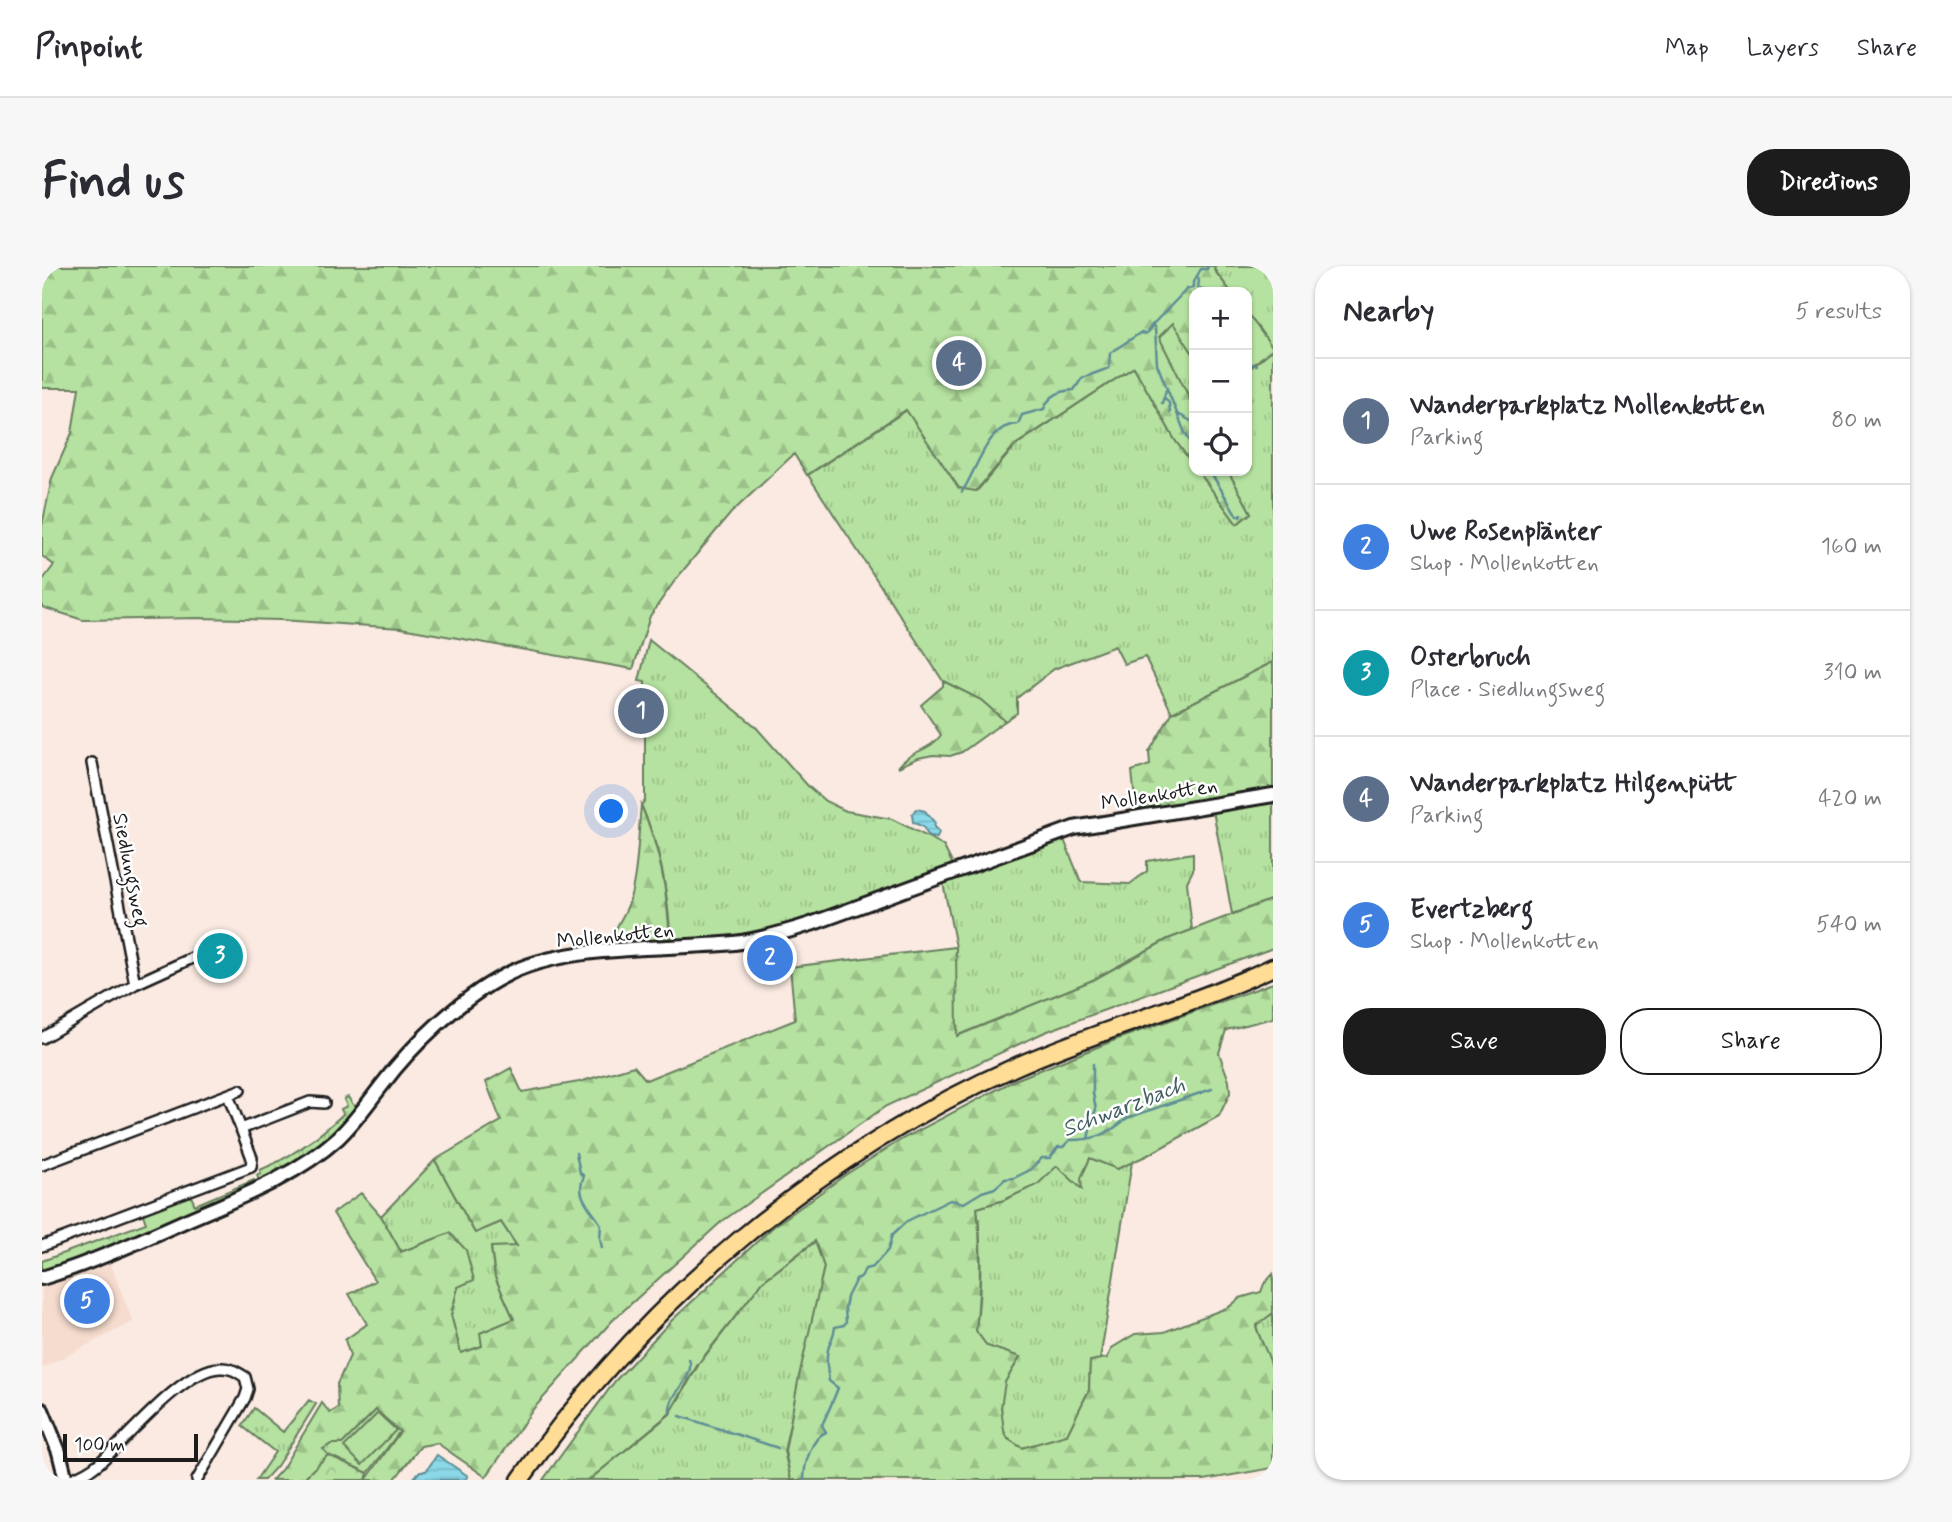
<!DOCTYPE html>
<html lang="en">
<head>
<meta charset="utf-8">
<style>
  body { margin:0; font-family:Mynerve,sans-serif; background:#f7f7f7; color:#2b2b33 }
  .controls { position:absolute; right:21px; top:21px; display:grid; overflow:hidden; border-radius:14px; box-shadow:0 2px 5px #0004 }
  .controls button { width:63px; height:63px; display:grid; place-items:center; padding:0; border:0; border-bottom:2px solid #e1e1e2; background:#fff; color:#2b2b33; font:35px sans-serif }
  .scale { position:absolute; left:21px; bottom:18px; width:135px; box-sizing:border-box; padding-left:7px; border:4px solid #1c1c1c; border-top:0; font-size:19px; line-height:24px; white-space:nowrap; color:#1c1c1c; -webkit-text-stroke:5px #fff; paint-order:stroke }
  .you { position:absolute; left:570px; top:546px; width:24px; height:24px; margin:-18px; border:5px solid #fff; border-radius:50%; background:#1a73e8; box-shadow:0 0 0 10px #1a73e833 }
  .badge { display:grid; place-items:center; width:46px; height:46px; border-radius:50%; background:#1c1c1c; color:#fff; font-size:23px; font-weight:700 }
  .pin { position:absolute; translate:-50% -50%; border:4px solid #fff; box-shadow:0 2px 7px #0006 }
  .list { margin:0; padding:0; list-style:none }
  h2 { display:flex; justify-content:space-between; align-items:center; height:91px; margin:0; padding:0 28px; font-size:30px }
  h2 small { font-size:23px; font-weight:400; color:#7c7c81 }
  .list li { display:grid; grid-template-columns:46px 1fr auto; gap:21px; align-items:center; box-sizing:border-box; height:126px; padding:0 28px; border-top:2px solid #e1e1e2 }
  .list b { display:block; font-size:26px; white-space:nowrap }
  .list p { margin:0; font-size:23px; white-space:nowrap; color:#7c7c81 }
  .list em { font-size:23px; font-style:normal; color:#7c7c81 }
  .actions { display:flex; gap:14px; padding:21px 28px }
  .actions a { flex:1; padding:16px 0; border:2px solid #1c1c1c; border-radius:28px; text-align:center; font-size:24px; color:#1c1c1c }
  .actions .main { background:#1c1c1c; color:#fff }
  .icon { flex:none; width:38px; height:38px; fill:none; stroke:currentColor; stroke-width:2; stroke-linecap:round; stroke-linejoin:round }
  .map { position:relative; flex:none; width:1231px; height:1214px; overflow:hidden; border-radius:28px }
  header { display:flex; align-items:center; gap:42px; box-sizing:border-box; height:98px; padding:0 35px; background:#fff; border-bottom:2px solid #e1e1e2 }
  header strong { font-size:33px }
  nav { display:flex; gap:38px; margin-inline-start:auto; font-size:24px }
  .intro { display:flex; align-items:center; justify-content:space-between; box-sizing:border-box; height:168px; padding:0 42px }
  h1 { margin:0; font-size:49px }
  .button { padding:18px 32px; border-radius:28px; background:#1c1c1c; color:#fff; font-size:24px; font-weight:700 }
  main { display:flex; gap:42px; padding:0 42px }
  aside { flex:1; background:#fff; border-radius:28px; box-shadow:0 2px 5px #0004 }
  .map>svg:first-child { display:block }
  .built { fill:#f6dcce }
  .grass { fill:url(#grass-tufts); stroke:#687f5e; stroke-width:2 }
  .forest { fill:url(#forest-firs); stroke:#687f5e; stroke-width:2 }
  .park { fill:url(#park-crowns); stroke:#687f5e; stroke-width:2 }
  .garden { fill:#b5e2a0; stroke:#687f5e; stroke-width:2 }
  .water { fill:url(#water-rules); stroke:#5e8d96; stroke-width:2 }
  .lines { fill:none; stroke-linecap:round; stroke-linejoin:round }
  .stream { stroke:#5e8d96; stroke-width:2.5 }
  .minor-casing { stroke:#1c1c1c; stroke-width:14 }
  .secondary-casing { stroke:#1c1c1c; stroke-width:18 }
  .motorway-casing { stroke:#1c1c1c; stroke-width:21 }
  .minor { stroke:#fff; stroke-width:9 }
  .secondary { stroke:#fff; stroke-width:12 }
  .motorway { stroke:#ffdd96; stroke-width:16 }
  .labels { text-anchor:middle; stroke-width:5; stroke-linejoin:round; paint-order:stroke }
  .street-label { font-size:21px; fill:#1c1c1c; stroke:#fff }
  .water-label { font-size:23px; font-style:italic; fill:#425e63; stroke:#fff }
</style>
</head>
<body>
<header>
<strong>Pinpoint</strong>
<nav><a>Map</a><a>Layers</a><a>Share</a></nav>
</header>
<div class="intro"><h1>Find us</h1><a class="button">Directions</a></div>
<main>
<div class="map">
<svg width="1231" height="1214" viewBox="0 0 1231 1214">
  <defs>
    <pattern id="grass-tufts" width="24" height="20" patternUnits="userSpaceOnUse" patternTransform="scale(1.75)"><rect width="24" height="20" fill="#b5e2a0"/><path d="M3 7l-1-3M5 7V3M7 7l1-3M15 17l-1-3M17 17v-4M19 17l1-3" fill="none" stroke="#9bc189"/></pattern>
    <pattern id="forest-firs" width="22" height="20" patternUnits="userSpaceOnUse" patternTransform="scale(1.75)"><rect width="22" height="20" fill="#b5e2a0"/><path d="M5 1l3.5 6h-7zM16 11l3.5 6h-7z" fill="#9bc189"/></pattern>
    <pattern id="park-crowns" width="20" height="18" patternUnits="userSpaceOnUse" patternTransform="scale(1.75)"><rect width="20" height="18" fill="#b5e2a0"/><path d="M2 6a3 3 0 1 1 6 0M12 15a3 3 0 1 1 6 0" fill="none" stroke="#9bc189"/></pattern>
    <pattern id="water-rules" width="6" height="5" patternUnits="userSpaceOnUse" patternTransform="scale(1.75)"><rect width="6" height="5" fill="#8ad8e8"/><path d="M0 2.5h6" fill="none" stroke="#76b9c6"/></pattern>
  </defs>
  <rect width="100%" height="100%" fill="#faeae2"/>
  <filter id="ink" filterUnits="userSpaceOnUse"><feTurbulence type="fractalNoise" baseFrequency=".0143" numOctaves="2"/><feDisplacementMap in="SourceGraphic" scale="14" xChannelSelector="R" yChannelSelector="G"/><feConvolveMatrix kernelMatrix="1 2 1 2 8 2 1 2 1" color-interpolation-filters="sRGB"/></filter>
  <g filter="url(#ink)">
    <path class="built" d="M69,998L91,1056L0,1102V1021Z"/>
    <path class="grass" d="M1173,0H1231V82L1205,47V26H1189L1172,3Z
      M1131,56L1152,89V141L1117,72Z
      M1231,83V396L1130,447L1103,391L1082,398L1073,380L1012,403L975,432V447L963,455L939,434L901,415L766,209L865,144L917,222L935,225L974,179L1092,101L1133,174L1152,200V205H1156L1195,258L1209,247L1186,205H1205V105Z
      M607,374L712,459L766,520L783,535L804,545L850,553L894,575L902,581L911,599L722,667L629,675C625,624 620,586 599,539L603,535V416L597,415Z
      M1231,533V633L1190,648L1171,544Z
      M1021,571L1039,616L1088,618L1105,605V595L1151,587V604L1145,616L1150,664L1126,673L1051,714L914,770V681L900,612Z
      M306,831L314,843C289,875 254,898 217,915L215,909L219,908L218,904C250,891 276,872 301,848L299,843L305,840L302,833Z
      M1048,892L1075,903L1090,896L1058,1094L1048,1096L1047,1124L1025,1169L980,1182C976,1179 969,1176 966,1172C957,1163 958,1127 963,1116C967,1107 974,1100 978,1091L945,1080L934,1065C939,1024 941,984 935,942L962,934L996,918L1015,899L1039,922V912Z
      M393,894L433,967L459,956L475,981L449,982L453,1011L472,1053L439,1067L440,1080L419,1088L409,1049L416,1021L408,967L359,986L339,950Z
      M212,914L214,917C144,949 73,983 0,1004V995L104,957L100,946L148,928L153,939Z
      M774,975L782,1001L742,1185L749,1214H547L628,1148L657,1098L721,1015Z
      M1231,1047V1106C1227,1090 1218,1076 1214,1059Z
      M267,1134L274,1138L235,1200L222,1214H214L233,1186L200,1160L212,1142L241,1166Z
      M334,1144L358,1165L326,1207L286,1189L280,1183L289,1178H300Z"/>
    <path class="forest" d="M0,0H1173L1172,4L1189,26H1152V89L1131,57L1117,71L1152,141V200L1133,174L1092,101L973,179L934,225L917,222L864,144L765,209L752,188L689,247L634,313L608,350L591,403L359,362L238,354L157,352L41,354L0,341V315L12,299L0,290V260L10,212L30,167L37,122H0Z
      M1205,47L1231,82L1205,104Z
      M1156,205H1186L1209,247L1195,258Z
      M1231,396V523L1094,545L1090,505L1108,499L1107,486L1130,447Z
      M901,415L939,434L963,455L920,486L908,490L891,489L876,492L856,501C869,484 888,485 899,469L879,439L901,420Z
      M599,539C619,585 625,625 628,675L570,679C570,662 584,650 588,633C596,603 596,570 599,539Z
      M1231,633V682L1003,766L844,840L679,956L570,1055L492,1142L444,1211L395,1177L379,1180L352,1214H324L358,1166L334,1144L300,1178H289L281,1183L286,1189L260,1214H230L240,1203L280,1137L288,1147L296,1142L295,1118L308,1090L303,1074L325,1058L307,1028L333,1015L291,947L319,927L339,950L359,986L408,967L424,984L432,1014L416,1021L409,1049L419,1087L440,1080L438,1067L472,1053L453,1011L449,981L475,980L459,956L433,967L393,894L459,855L444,816L469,802L480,826L537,816L592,800L604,814L753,754L748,701L914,681L915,770L1051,714L1126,673Z
      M1231,717V752L1184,764L1177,787L1187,815L1188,827L1177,850L1104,890L1075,903L1048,892L1039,912L1040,923L1015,900L996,918L962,934L935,942C940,985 938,1022 934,1065L945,1080L978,1091L963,1116L959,1141L962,1165L966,1173L980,1182L1025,1169L1047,1124L1048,1095L1065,1092L1070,1082L1093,1068L1122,1066L1187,1041L1198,1032L1219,1026L1222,1018L1231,1008V1047L1214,1060C1218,1076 1229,1090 1231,1107C1231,1137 1231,1171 1231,1202L1162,1214H749L743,1185L757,1110L782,1001L773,975L721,1015L656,1098L627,1148L547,1214H501L573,1115L628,1056L731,961L803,909L862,872L973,814L1073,774Z"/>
    <path class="park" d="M286,1189L326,1207L324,1214H260Z"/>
    <path class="garden" d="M336,1147L354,1164L320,1199L302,1181Z"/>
    <path class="water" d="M874,543L883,545L893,557L892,561L897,566L895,572L887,571L881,561L871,556L870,548Z
      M395,1189L426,1210L423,1214H370L378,1205H384Z"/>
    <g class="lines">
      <path class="stream" d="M1165,26L1156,21L1157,15L1155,10L1159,3H1165L1166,0
        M1205,95L1206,98L1215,99
        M1123,132L1127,137L1128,146
        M1120,137L1124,124
        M1136,148L1151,156
        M1152,181L1143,167L1115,98L1113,62L1110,59L1145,23L1151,22V16L1155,10
        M1168,205L1195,250L1199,248L1198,251
        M920,226C935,204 945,158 976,158L980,149L1002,143C1007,129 1018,125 1032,124L1040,112L1067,102L1068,87L1098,67L1104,68L1110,59
        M1046,873L1051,850L1054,844L1051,827V798
        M534,887L538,907L542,910C532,931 550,942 559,959L558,972L560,982
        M628,1146C626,1126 654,1114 647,1093
        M638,1150L736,1182
        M762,1214C762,1199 769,1172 784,1166L780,1159C786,1146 791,1135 796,1122L787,1115C786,1107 784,1098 785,1090C785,1080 792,1072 793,1061L802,1059L804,1056L803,1042L805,1031L814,1013L819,1011L823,1003L831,1001L846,984L850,969L865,955L908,934L922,937L940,926L953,922L963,913L972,912L988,904L1000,892H1008L1016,881H1021L1028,874C1053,874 1065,869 1085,852L1170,823"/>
      <defs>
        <path id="minor" d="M50,497L93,718
          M0,772L93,718L157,689
          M186,829L199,863L268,836L282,837
          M0,899L198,824
          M0,980L209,901L210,892L199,863
          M27,1214C37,1210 48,1205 56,1198C84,1174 141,1103 178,1102C188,1101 195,1106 203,1111L206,1123L203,1132L155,1214"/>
        <path id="secondary" d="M0,1012C49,997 96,976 143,955C196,932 253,911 296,872C313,856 326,837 340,819C369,780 419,732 462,710C523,677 623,684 692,677C718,674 744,666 769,658L1032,562L1231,529
          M0,1144L17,1186L24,1214"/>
        <path id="motorway" d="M478,1214C603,1035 775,889 975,800C1059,763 1149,740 1231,701"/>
      </defs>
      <use href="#minor" class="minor-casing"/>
      <use href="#secondary" class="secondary-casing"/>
      <use href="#motorway" class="motorway-casing"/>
      <use href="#minor" class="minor"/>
      <use href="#secondary" class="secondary"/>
      <use href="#motorway" class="motorway"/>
    </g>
  </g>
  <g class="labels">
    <g class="street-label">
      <text transform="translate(1117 528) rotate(-9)" y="7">Mollenkotten</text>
      <text transform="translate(89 604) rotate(79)" y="7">Siedlungsweg</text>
      <text transform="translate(573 669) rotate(-6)" y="7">Mollenkotten</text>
    </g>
    <g class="water-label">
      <text transform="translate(1081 840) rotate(-21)" y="8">Schwarzbach</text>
    </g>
  </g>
</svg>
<div class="controls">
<button>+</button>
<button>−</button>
<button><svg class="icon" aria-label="locate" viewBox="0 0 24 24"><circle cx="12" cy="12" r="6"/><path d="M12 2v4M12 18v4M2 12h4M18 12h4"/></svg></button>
</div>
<div class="scale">100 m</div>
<div class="you"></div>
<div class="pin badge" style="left:599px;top:445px;background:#5c6f8a">1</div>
<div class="pin badge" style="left:728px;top:692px;background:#3f7fe0">2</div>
<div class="pin badge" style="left:178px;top:690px;background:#0f9aa8">3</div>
<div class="pin badge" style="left:917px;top:97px;background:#5c6f8a">4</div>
<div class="pin badge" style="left:45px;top:1035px;background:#3f7fe0">5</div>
</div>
<aside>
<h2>Nearby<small>5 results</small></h2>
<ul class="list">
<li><span class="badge" style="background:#5c6f8a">1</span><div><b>Wanderparkplatz Mollenkotten</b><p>Parking</p></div><em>80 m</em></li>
<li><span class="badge" style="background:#3f7fe0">2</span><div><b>Uwe Rosenplänter</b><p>Shop · Mollenkotten</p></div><em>160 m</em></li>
<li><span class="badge" style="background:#0f9aa8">3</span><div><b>Osterbruch</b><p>Place · Siedlungsweg</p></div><em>310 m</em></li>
<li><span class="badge" style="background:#5c6f8a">4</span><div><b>Wanderparkplatz Hilgenpütt</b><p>Parking</p></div><em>420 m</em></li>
<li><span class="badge" style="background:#3f7fe0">5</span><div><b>Evertzberg</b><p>Shop · Mollenkotten</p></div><em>540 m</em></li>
</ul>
<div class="actions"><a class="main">Save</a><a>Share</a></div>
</aside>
</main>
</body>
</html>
